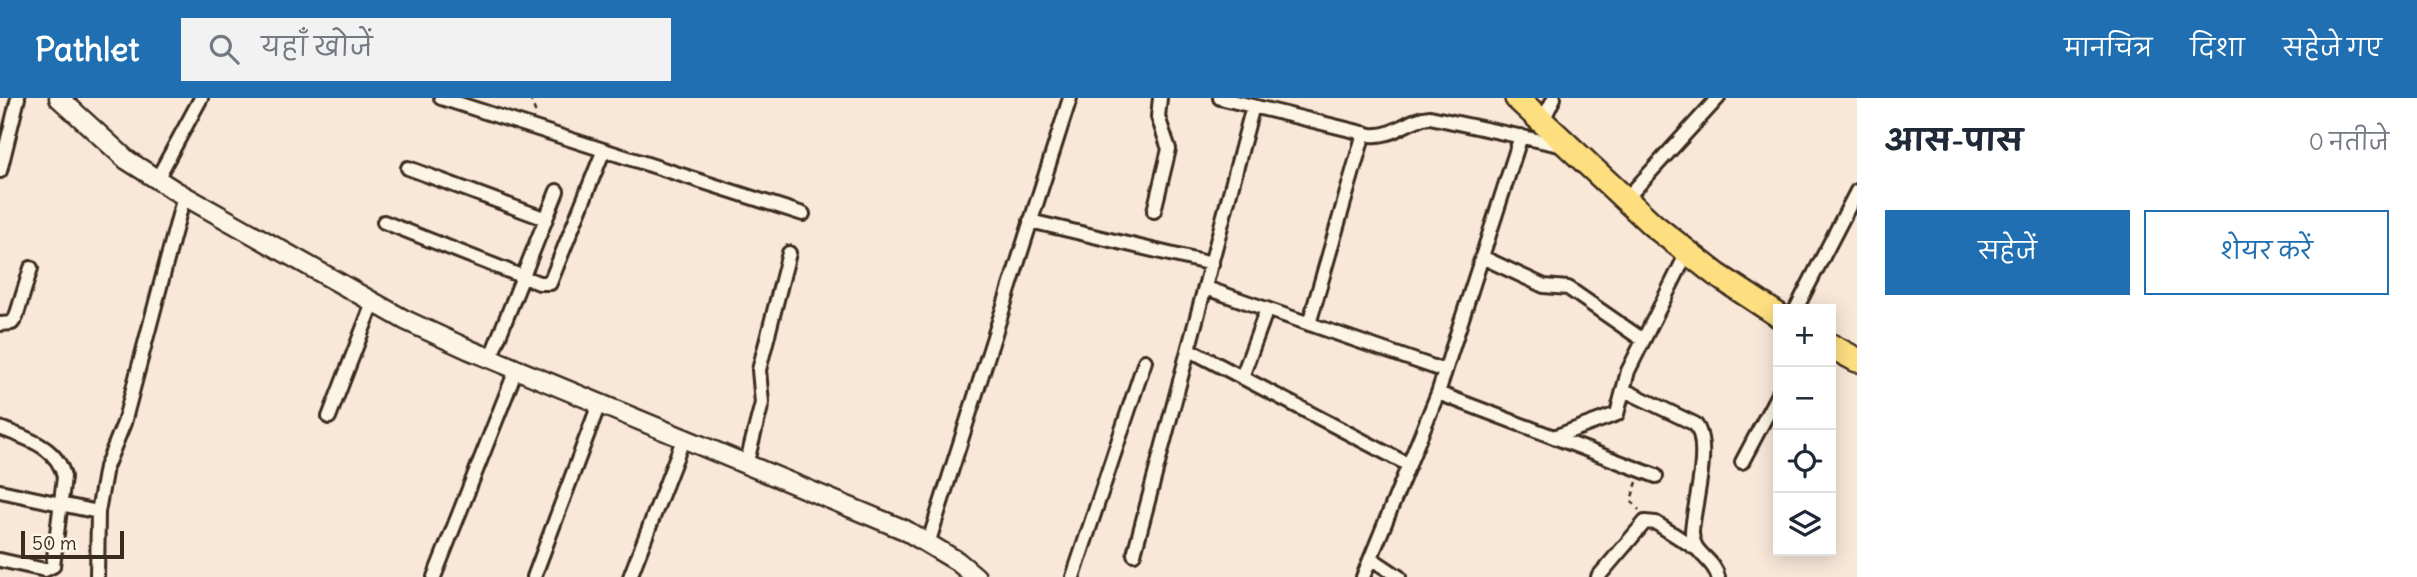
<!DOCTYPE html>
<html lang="hi">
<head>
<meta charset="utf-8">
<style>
  body { margin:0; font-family:Delius,"Playpen Sans Deva",sans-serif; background:#f2f2f3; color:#1f2937 }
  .controls { position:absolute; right:21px; bottom:21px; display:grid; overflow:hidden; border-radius:0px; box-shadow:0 4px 18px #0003 }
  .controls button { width:63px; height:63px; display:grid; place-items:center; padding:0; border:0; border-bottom:2px solid #e0e1e3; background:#fff; color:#1f2937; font:35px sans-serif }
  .scale { position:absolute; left:21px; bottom:18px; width:103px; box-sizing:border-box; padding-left:7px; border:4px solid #3b2a1e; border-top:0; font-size:19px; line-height:24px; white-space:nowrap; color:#3b2a1e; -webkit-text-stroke:5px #fcf5e5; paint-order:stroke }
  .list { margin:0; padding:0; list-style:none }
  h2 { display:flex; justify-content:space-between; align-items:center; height:91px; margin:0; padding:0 28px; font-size:30px }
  h2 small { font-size:23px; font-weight:400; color:#747a83 }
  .actions { display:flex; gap:14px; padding:21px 28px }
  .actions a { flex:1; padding:16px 0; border:2px solid #1f6fb2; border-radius:0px; text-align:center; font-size:24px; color:#1f6fb2 }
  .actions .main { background:#1f6fb2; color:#fff }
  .icon { flex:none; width:38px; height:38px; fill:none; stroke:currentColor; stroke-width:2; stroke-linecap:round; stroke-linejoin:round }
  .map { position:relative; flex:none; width:1857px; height:479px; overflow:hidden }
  header { display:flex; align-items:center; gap:42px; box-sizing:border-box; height:98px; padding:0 35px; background:#1f6fb2; color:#fff }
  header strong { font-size:33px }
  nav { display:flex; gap:38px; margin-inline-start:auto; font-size:24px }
  .search { width:490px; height:63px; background:#f2f2f3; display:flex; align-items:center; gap:18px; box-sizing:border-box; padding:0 24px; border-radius:0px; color:#747a83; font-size:26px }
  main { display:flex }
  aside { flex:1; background:#fff }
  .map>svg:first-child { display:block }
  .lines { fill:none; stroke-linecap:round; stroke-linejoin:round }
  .street-casing { stroke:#3b2a1e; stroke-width:18 }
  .secondary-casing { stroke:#3b2a1e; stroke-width:23 }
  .highway-casing { stroke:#3b2a1e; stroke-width:28 }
  .path { stroke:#3b2a1e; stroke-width:2.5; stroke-dasharray:5 5; stroke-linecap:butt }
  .street { stroke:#fcf5e5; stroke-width:12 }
  .secondary { stroke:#fcf5e5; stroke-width:18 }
  .highway { stroke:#fedf80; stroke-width:23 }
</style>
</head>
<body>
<header>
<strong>Pathlet</strong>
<div class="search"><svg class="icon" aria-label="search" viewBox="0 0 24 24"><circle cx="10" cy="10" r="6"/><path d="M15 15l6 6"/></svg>यहाँ खोजें</div>
<nav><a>मानचित्र</a><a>दिशा</a><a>सहेजे गए</a></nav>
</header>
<main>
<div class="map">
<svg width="1857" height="479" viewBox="0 0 1857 479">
  <rect width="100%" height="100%" fill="#f9e8d8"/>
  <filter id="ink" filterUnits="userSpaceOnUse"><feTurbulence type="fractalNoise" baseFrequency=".0143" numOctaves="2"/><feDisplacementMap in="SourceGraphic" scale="14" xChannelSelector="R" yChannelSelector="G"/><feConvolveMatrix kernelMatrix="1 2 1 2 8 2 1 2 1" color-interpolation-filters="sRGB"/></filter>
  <g filter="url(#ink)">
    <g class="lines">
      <defs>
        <path id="street" d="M441,0L803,116
          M1220,0L1371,37C1395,39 1406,21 1430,19L1564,48
          M1542,24L1554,0
          M408,70L546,121
          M0,73L18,0
          M157,81L201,0
          M1625,102L1718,0
          M1154,113L1169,51L1158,19L1160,0
          M1030,123L1212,166
          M384,124L539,185H550L603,54
          M1482,159L1544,188L1568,190L1643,242
          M1206,190L1445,273
          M1796,211L1857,93
          M0,226L12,225L16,219L31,170
          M1309,226L1364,35
          M1190,252L1409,367
          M490,261L557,93
          M1242,279L1267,211
          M1624,292L1695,326C1712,346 1694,406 1692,433C1691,456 1714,460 1718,479
          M1438,295L1656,378
          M329,319L373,205
          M0,330C25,340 58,348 64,379L53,468L45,472L0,462
          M1554,339L1617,316L1628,273L1687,155
          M1742,364L1778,296
          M746,367L762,305L759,272L789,155
          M0,393L98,414
          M928,446L1070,0
          M1134,456L1253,8
          M1372,461L1399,479
          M97,479L98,414L106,369L124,325L184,98
          M434,479L516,272
          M534,479L599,306
          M630,479L683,342
          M1073,479L1145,263
          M1363,479L1438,295L1521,38
          M1598,479L1645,424L1656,425L1695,450"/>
        <path id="secondary" d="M59,0L127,62L174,92L405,222L470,252L905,432L957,463L976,479"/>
        <path id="highway" d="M1517,0L1653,127L1717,177L1778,217
          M1831,248L1857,262"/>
      </defs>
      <use href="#street" class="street-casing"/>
      <use href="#secondary" class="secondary-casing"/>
      <use href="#highway" class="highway-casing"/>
      <path class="path" d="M530,0L537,18
        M1637,384L1631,402L1639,412"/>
      <use href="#street" class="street"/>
      <use href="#secondary" class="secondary"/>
      <use href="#highway" class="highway"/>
    </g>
  </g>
</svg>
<div class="controls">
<button>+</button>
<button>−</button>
<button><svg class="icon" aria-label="locate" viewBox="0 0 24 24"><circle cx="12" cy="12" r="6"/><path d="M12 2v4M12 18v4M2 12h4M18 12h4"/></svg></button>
<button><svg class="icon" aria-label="layers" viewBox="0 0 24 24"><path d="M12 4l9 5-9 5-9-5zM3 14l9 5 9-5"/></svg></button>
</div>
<div class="scale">50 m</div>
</div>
<aside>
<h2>आस-पास<small>0 नतीजे</small></h2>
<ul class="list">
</ul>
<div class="actions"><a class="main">सहेजें</a><a>शेयर करें</a></div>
</aside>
</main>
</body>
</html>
